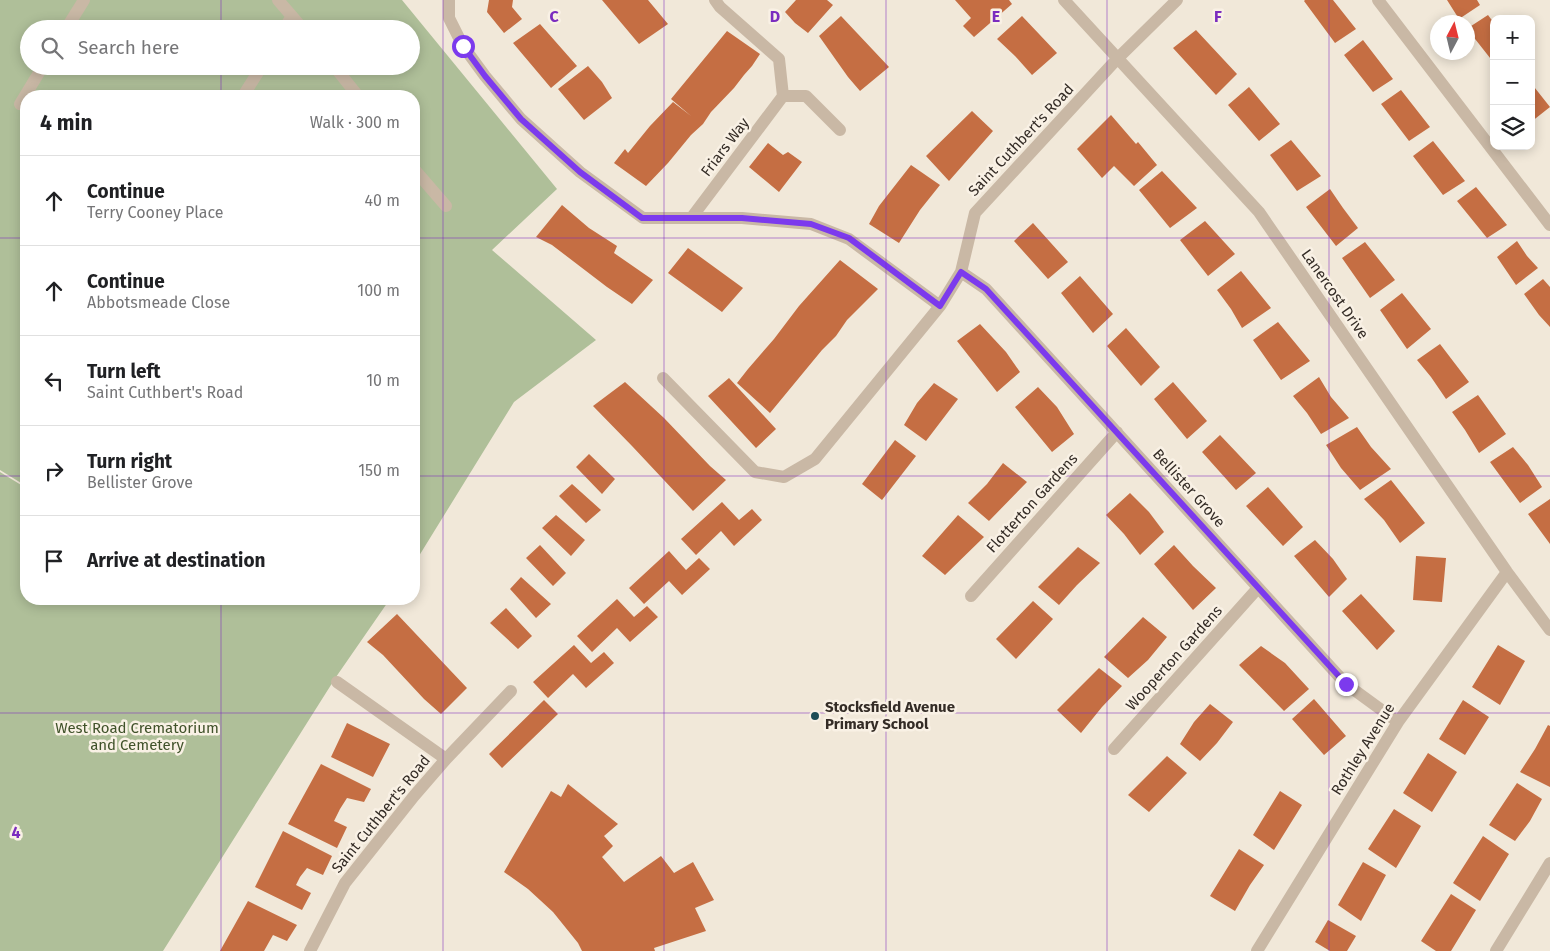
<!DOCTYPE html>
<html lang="en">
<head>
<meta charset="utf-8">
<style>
  body { margin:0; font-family:"Fira Sans",sans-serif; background:#f6f6f6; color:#202124 }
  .controls { position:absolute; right:15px; top:15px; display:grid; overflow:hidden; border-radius:10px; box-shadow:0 2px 12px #0003 }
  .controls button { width:45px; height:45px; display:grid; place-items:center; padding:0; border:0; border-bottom:1px solid #e0e0e0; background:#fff; color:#202124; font:25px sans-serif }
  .compass { position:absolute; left:1430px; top:15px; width:45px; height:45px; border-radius:50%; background:#fff; box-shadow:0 2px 12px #0003; rotate:7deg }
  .stop { position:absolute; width:15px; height:15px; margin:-11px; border:4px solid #7c3aed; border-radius:50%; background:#fff }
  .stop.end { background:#7c3aed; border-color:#fff; box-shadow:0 1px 5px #0008 }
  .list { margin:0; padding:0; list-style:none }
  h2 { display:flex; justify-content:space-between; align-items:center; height:65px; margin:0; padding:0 20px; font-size:21px }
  h2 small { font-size:16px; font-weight:400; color:#757577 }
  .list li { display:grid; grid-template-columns:32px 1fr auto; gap:15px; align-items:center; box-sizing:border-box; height:90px; padding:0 20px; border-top:1px solid #e0e0e0 }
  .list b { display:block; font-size:19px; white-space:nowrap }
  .list p { margin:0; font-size:16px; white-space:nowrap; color:#757577 }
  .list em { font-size:16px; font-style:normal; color:#757577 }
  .icon { flex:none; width:28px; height:28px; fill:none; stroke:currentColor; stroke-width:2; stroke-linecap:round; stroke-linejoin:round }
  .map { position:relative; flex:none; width:1550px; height:951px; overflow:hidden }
  .search { position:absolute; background:#fff; box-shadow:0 2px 12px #0003; left:20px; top:20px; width:400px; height:55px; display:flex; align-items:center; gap:12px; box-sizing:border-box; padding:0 18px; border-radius:28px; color:#757577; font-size:19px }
  .panel { position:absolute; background:#fff; box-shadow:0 2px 12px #0003; left:20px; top:90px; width:400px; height:515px; border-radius:20px }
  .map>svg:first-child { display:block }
  .green { fill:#afbf99; fill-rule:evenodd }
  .building { fill:#c56e43 }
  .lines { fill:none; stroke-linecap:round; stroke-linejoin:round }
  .minor { stroke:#c9b8a5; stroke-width:12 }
  .route { stroke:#7c3aed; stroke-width:6 }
  .grid { fill:none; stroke:#7b2cbf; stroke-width:1; stroke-opacity:0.55 }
  .poi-dot { fill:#1d4d55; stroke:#f9f1e5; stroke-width:2 }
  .labels { text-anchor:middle; stroke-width:5; stroke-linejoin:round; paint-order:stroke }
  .street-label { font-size:15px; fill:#342c26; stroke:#f9f1e5 }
  .poi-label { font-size:15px; font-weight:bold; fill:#342c26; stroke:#f9f1e5; text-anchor:start }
  .park-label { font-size:15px; fill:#40522a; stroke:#f9f1e5 }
  .grid-label { font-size:16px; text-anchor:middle; font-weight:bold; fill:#7b2cbf; stroke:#f9f1e5; stroke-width:5; stroke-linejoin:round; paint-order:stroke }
</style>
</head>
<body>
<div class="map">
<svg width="1550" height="951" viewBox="0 0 1550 951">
  <rect width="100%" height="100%" fill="#f1e8d9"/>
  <path class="green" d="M0,0H402L557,189L492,250L596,340L514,402L414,564V96H26V486L0,470ZM29,29H411V66H29Z
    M0,472L26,488V599H390L336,677L163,951H0Z"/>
  <path class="building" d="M489,0H513L512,7L522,19L504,33L487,12Z
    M602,0H648L668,24L639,44Z
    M796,0H827L833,5L808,33L795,23L785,12Z
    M955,0H1009L1012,4L974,37L963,26L971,18Z
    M1305,0H1333L1356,29L1335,43L1304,1Z
    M1447,0H1477L1480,5L1459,19Z
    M1488,15L1494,23V63L1468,30V28Z
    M841,16L889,67L860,91L848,77L819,36Z
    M1022,16L1057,53L1032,75L1015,56L997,39Z
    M540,24L577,66L551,88L513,43Z
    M1196,30L1237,74L1216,95L1173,48Z
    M727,31L760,54L752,66L744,75L734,88L711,112L703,124L691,135L668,163L646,186L614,163L625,149L628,153L650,126L673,102L691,116L671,99Z
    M1363,40L1393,79L1373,92L1344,55Z
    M588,66L602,82L612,98L584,120L558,89Z
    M1531,83L1550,107L1531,122Z
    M1249,87L1280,124L1259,141L1228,105Z
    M1401,90L1430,127L1409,141L1381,104Z
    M972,111L993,131L949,181L926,156Z
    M1111,115L1136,144L1138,142L1157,165L1134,186L1114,166L1102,178L1077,149Z
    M1291,140L1321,176L1297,191L1270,155Z
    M1433,141L1465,181L1443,195L1413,156Z
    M768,143L783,155L788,152L802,162L779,192L749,167Z
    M911,165L940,185L920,210L899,243L869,224L879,206Z
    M1162,171L1197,208L1170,228L1139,190Z
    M1476,187L1507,225L1487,238L1457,201Z
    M1330,189L1343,208L1358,228L1336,246L1306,207Z
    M562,205L589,228L617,246L614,253L653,280L632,304L607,287L552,245L536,237Z
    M1205,221L1235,254L1208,276L1180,240Z
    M1033,223L1068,262L1048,279L1014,241Z
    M1517,241L1527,256L1538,268L1516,285L1497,257Z
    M1365,242L1395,280L1370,298L1342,258Z
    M688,248L743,288L722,312L668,273Z
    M840,260L878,289L847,320L836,336L822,350L770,413L737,383L748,369L774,339L799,306Z
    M1241,271L1271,308L1242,328L1231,309L1217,290Z
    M1080,276L1113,314L1093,333L1061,293Z
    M1543,279L1550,287V327L1539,315L1524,294Z
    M1402,293L1431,329L1407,349L1380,310Z
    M1278,322L1310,361L1281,380L1253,340Z
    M980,324L1006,352L1020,372L997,392L957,341Z
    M1126,328L1160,367L1141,386L1107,346Z
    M1440,344L1469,382L1446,399L1431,377L1417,360Z
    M1319,377L1331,397L1349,418L1321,434L1307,413L1293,396Z
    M729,378L776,429L756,448L708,396Z
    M625,382L664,418L710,466L726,480L693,511L632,446L593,406Z
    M1173,382L1207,421L1187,439L1154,399Z
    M934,383L958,399L926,441L904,425L917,403Z
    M1038,387L1057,407L1074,434L1052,452L1015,407Z
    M1478,395L1506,434L1479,453L1465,430L1452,412Z
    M1357,427L1371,447L1391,469L1360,490L1341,468L1326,445Z
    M1220,435L1256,473L1236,490L1202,452Z
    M895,440L916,456L882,500L862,484Z
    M1513,447L1528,465L1542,487L1520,503L1490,462Z
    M589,454L615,479L602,494L576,467Z
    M1003,463L1027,482L989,521L968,503L987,484Z
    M1391,480L1425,523L1400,543L1384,520L1364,499Z
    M572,484L601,510L586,523L559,496Z
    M1268,487L1303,527L1283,546L1246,506Z
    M1130,493L1149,512L1164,532L1140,555L1124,534L1106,515Z
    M1550,499V544L1528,514Z
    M722,502L739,520L752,509L762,520L734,546L721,531L696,555L681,539Z
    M556,515L585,540L571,556L542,528Z
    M958,515L984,537L945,575L922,556Z
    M1315,540L1333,559L1347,579L1329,597L1294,556Z
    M540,545L566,573L553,586L526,558Z
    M1174,545L1193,566L1216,588L1193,610L1154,564Z
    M1078,547L1100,563L1077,585L1059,605L1038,587Z
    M669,551L686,570L699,558L710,569L682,595L669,581L644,604L629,588Z
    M1416,556L1446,558L1442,602L1413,600Z
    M521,577L551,604L536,618L510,589Z
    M1361,594L1395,631L1377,650L1342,611Z
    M617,599L634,617L647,606L658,617L630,642L617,628L592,652L577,636Z
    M1033,601L1053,619L1016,659L996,639Z
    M506,608L532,636L518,649L490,623Z
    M397,614L467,688L441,714L424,699L383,655L367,642Z
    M1143,617L1167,637L1148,660L1128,678L1104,657Z
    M574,645L591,663L604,652L614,663L586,688L573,674L548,698L533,682Z
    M1498,645L1525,661L1500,705L1472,687Z
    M1261,646L1285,663L1309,689L1284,711L1239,665Z
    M1099,668L1122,686L1102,707L1081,733L1057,710Z
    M1314,699L1346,736L1324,755L1292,719Z
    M544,700L558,714L502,768L489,754Z
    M1463,700L1489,717L1465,755L1439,739Z
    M1210,704L1233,722L1217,743L1200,761L1180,744L1194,722Z
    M347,723L390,744L373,777L331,757Z
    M1548,725L1550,726V787L1520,772L1535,749Z
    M1428,753L1457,772L1432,812L1403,793Z
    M1167,756L1187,773L1149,812L1128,795Z
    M321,764L371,789L364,802L347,798L340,809L334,821L347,827L337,848L288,824Z
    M1517,783L1542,799L1530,821L1515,841L1489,825Z
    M568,784L618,824L604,836L613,846L602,857L624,882L661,856L674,873L693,862L714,900L695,908L706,931L654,948L655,951H582L578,943L553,912L528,889L504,872L551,791L561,797Z
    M1280,791L1302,805L1274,850L1253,835Z
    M1394,809L1421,826L1396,868L1368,849Z
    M283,831L332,856L323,875L307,868L300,877L296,885L311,893L302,910L255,887Z
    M1483,836L1509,854L1480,901L1453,883Z
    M1239,849L1264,865L1250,885L1235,911L1210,896Z
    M1363,862L1386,875L1361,921L1338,905Z
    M1451,894L1476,910L1451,951H1436L1421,941Z
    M248,901L297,925L287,941L273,935L264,951H220Z
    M1328,920L1356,936L1347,951H1330L1315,942Z"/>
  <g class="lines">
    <path class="minor" d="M278,0L303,29
      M449,0V18L463,46L485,76L521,119L580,172L643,218H742L811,224L849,239L940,306
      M715,0L720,7L779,59L783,96
      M1064,0L1259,212L1507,572L1550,630
      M1378,0L1550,225
      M66,29L84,0
      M284,29L292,16
      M334,66L358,96
      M243,96L262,66
      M20,104L43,66
      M414,169L446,206
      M692,217L783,96H806L840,130
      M961,272L986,289L1346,684L1398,722
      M663,378L755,472L784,477L815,459L940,306L961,272L975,213L1117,59L1177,0
      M971,596L1117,432
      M337,682L446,759
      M1114,749L1258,588
      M310,951L345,883L414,796L446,759L511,691
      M1257,951L1398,722L1507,572
      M1496,951L1550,863"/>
  </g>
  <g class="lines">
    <path class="route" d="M463,46L485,76L521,119L580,172L642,218H742L811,224L849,238L940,306L961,272L986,289L1346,684"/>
  </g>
  <path class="grid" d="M221,0V29M443,0V951M664,0V951M886,0V951M1107,0V951M1329,0V951M221,66V96M0,238H26M414,238H1550M0,476H26M414,476H1550M221,599V951M0,713H1550"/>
  <circle class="poi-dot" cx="815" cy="716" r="5"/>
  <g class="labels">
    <g class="street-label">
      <text transform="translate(1021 140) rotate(-47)" y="5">Saint Cuthbert's Road</text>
      <text transform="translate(725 147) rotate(-53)" y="5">Friars Way</text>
      <text transform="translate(1335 294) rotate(55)" y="5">Lanercost Drive</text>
      <text transform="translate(1189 488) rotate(48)" y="5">Bellister Grove</text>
      <text transform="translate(1032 503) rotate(-48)" y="5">Flotterton Gardens</text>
      <text transform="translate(1174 658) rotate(-48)" y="5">Wooperton Gardens</text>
      <text transform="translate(1363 749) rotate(-58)" y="5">Rothley Avenue</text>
      <text transform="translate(381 814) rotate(-51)" y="5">Saint Cuthbert's Road</text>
    </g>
    <g class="poi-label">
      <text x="825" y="712">Stocksfield Avenue<tspan x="825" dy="17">Primary School</tspan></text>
    </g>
    <g class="park-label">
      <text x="137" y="733">West Road Crematorium<tspan x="137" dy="17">and Cemetery</tspan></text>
    </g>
  </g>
  <g class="grid-label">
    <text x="554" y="22">C</text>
    <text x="775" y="22">D</text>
    <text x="996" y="22">E</text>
    <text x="1218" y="22">F</text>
    <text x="16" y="838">4</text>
  </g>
</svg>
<div class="controls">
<button>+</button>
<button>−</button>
<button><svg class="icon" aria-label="layers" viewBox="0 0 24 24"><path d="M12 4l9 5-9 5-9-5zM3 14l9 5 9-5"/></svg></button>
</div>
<svg class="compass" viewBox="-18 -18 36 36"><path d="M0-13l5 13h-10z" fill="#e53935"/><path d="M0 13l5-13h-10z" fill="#757577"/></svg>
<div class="stop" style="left:463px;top:46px"></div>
<div class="stop end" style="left:1346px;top:684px"></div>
<div class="search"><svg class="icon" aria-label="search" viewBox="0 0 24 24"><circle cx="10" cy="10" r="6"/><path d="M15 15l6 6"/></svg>Search here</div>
<section class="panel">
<h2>4 min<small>Walk · 300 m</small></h2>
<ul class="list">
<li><svg class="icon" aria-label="ahead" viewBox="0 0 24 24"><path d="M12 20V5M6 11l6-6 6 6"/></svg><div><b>Continue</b><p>Terry Cooney Place</p></div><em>40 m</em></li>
<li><svg class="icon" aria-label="ahead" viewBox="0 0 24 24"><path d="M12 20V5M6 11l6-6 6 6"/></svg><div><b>Continue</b><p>Abbotsmeade Close</p></div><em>100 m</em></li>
<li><svg class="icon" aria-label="left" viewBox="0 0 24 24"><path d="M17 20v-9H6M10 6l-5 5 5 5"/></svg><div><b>Turn left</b><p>Saint Cuthbert's Road</p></div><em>10 m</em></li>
<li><svg class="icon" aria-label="right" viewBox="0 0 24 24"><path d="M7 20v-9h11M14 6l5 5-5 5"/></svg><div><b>Turn right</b><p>Bellister Grove</p></div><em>150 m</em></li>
<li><svg class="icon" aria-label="arrive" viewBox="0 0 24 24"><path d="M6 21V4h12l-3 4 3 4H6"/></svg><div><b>Arrive at destination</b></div></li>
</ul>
</section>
</div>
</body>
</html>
